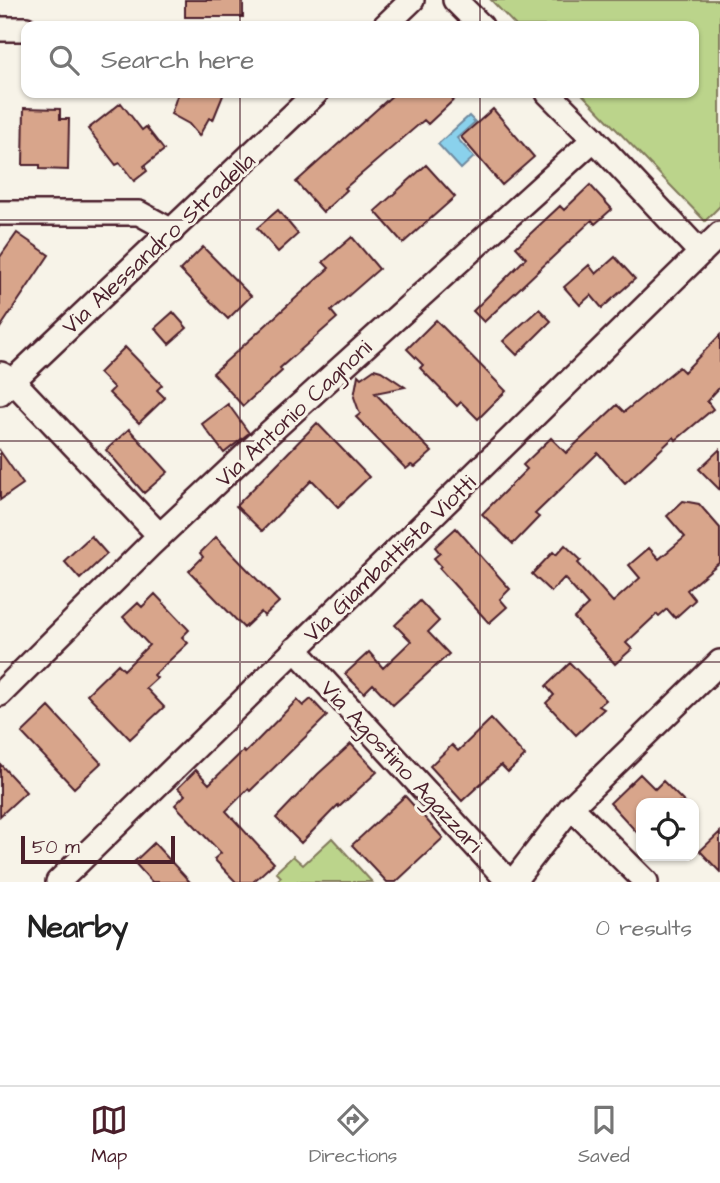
<!DOCTYPE html>
<html lang="en">
<head>
<meta charset="utf-8">
<style>
  body { margin:0; font-family:"Architects Daughter",sans-serif; background:#f6f6f6; color:#222 }
  .controls { position:absolute; right:21px; bottom:21px; display:grid; overflow:hidden; border-radius:14px; box-shadow:0 2px 5px #0004 }
  .controls button { width:63px; height:63px; display:grid; place-items:center; padding:0; border:0; border-bottom:2px solid #e0e0e0; background:#fff; color:#222; font:35px sans-serif }
  .scale { position:absolute; left:21px; bottom:18px; width:154px; box-sizing:border-box; padding-left:7px; border:4px solid #4a1f2b; border-top:0; font-size:19px; line-height:24px; white-space:nowrap; color:#4a1f2b; -webkit-text-stroke:5px #f7f3e8; paint-order:stroke }
  .list { margin:0; padding:0; list-style:none }
  h2 { display:flex; justify-content:space-between; align-items:center; height:91px; margin:0; padding:0 28px; font-size:30px }
  h2 small { font-size:23px; font-weight:400; color:#767676 }
  .icon { flex:none; width:38px; height:38px; fill:none; stroke:currentColor; stroke-width:2; stroke-linecap:round; stroke-linejoin:round }
  .map { position:relative; flex:none; width:720px; height:882px; overflow:hidden }
  .search { position:absolute; background:#fff; box-shadow:0 2px 5px #0004; left:21px; right:21px; top:21px; height:77px; display:flex; align-items:center; gap:18px; box-sizing:border-box; padding:0 24px; border-radius:14px; color:#767676; font-size:26px }
  .sheet { height:203px; background:#fff }
  nav { display:flex; justify-content:space-around; align-items:center; box-sizing:border-box; height:98px; border-top:2px solid #e0e0e0; background:#fff; font-size:19px; color:#767676 }
  nav a { display:grid; justify-items:center; gap:4px }
  nav .on { color:#4a1f2b }
  .map>svg:first-child { display:block }
  .green { fill:#bbd48b; stroke:#827a5b; stroke-width:2 }
  .water { fill:#8ad1ec; stroke:#708a9f; stroke-width:2 }
  .building { fill:#d8a58b; stroke:#4a1f2b; stroke-width:2 }
  .lines { fill:none; stroke-linecap:round; stroke-linejoin:round }
  .minor-casing { stroke:#4a1f2b; stroke-width:28 }
  .minor { stroke:#f7f3e8; stroke-width:23 }
  .grid { fill:none; stroke:#4a1f2b; stroke-width:2; stroke-opacity:0.55 }
  .labels { text-anchor:middle; stroke-width:6; stroke-linejoin:round; paint-order:stroke }
  .street-label { font-size:23px; fill:#4a1f2b; stroke:#f7f3e8 }
</style>
</head>
<body>
<div class="map">
<svg width="720" height="882" viewBox="0 0 720 882">
  <rect width="100%" height="100%" fill="#f7f3e8"/>
  <filter id="ink" filterUnits="userSpaceOnUse"><feTurbulence type="fractalNoise" baseFrequency=".0143" numOctaves="2"/><feDisplacementMap in="SourceGraphic" scale="14" xChannelSelector="R" yChannelSelector="G"/><feConvolveMatrix kernelMatrix="1 2 1 2 8 2 1 2 1" color-interpolation-filters="sRGB"/></filter>
  <g filter="url(#ink)">
    <path class="green" d="M491,0H720V206L705,221L581,93H694V26H516Z
      M332,838L372,882H276L281,877L276,872L293,856L303,865Z"/>
    <path class="water" d="M469,116L475,122L457,138L474,157L461,169L438,144Z"/>
    <path class="building" d="M185,0H243V17H185Z
      M178,93H224L213,120L209,118L199,136L189,124L171,114Z
      M395,93H461L428,124L424,120L345,188L347,190L323,212L296,182Z
      M121,103L142,130L146,127L164,150L144,166L147,171L134,181L120,163L116,165L88,129Z
      M24,108L60,109V119H69L68,170L40,169V165H23Z
      M493,109L534,157L502,185L461,137Z
      M426,165L455,197L403,243L375,211Z
      M590,185L612,209L595,224L592,220L484,322L473,311L526,258L516,247L560,206L564,210Z
      M278,210L298,234L278,252L257,228Z
      M17,233L49,255L0,328V257Z
      M352,237L379,269L331,311L337,318L280,368L282,371L243,406L213,373L329,268L323,262Z
      M203,247L251,296L228,319L180,270Z
      M615,257L635,279L602,308L591,295L580,305L564,287L589,265L596,274Z
      M539,309L551,321L517,355L503,341Z
      M173,312L187,328L169,344L155,328Z
      M436,320L506,391L478,419L461,402L457,406L420,368L423,365L407,349Z
      M720,335V387L707,401L713,409L676,440L674,437L625,483L598,453L535,514L539,517L513,544L482,514L527,469L523,465L551,438L566,453L617,405L624,412L679,367L684,372Z
      M125,347L162,385L157,390L165,398L139,423L109,393L114,388L99,373Z
      M374,369L381,371L405,387L375,393L432,452L415,467L411,465L406,469L356,417L360,414L354,397L358,375L361,378Z
      M228,404L249,433L224,453L202,424Z
      M317,423L369,477L338,507L312,480L262,531L236,506Z
      M129,429L168,472L144,493L106,450Z
      M720,449V490L699,469Z
      M0,451L23,484L0,500Z
      M683,501L699,504L720,528V562L687,590L695,600L675,618L667,609L659,616L657,614L626,643L632,649L615,664L574,618L588,605L564,578L551,592L532,574L553,552L556,555L565,545L581,560L578,563L613,602L640,578L629,565L649,548L659,559L685,537L667,516Z
      M456,528L510,589L500,599L507,607L489,623L439,568L441,566L434,558L440,553L435,547Z
      M91,536L107,554L80,579L64,561Z
      M216,537L279,602L264,616L261,612L244,628L189,571L203,557L200,553Z
      M155,594L189,630L182,637L188,643L154,675L157,678L146,688L164,707L130,739L87,694L118,664L124,670L149,645L123,617L138,603L142,607Z
      M420,601L439,621L428,632L449,654L393,705L373,684L364,693L345,674L369,652L383,668L411,641L395,625Z
      M570,663L606,700L599,706L604,709L576,735L546,703L554,695L546,686Z
      M311,699L327,716L250,791L248,789L226,811L274,863L253,882H236L214,859L221,853L175,805L185,795L178,788L196,770L209,784L243,751L245,753L297,700L303,706Z
      M49,707L101,763L74,788L22,733Z
      M491,719L525,756L508,772L501,765L462,801L430,766L452,745L458,751Z
      M351,744L377,772L339,807L338,805L301,843L276,818L318,774Z
      M0,764L26,792L0,816Z
      M640,774L655,789L663,781L685,803H641V837L610,803Z
      M405,796L443,838L396,882H387L352,845Z
      M720,832V872L700,851Z
      M154,843L190,882H152L134,862Z"/>
    <g class="lines">
      <defs>
        <path id="minor" d="M455,0L481,26
          M385,26L412,0
          M0,29H26
          M548,93L594,139L701,253
          M0,213H139L172,231
          M1,374L13,381L160,536
          M0,393L316,93
          M295,649L509,882
          M0,694L150,545L267,435L594,139
          M571,807L646,882
          M58,882L720,234
          M513,882L571,807L720,662"/>
      </defs>
      <use href="#minor" class="minor-casing"/>
      <use href="#minor" class="minor"/>
    </g>
  </g>
  <path class="grid" d="M240,0V26M480,0V26M240,93V882M480,93V882M0,220H720M0,441H720M0,662H720"/>
  <g class="labels">
    <g class="street-label">
      <text transform="translate(158 243) rotate(-43)" y="8">Via Alessandro Stradella</text>
      <text transform="translate(293 413) rotate(-43)" y="8">Via Antonio Cagnoni</text>
      <text transform="translate(389 558) rotate(-44)" y="8">Via Giambattista Viotti</text>
      <text transform="translate(402 766) rotate(47)" y="8">Via Agostino Agazzari</text>
    </g>
  </g>
</svg>
<div class="controls">
<button><svg class="icon" aria-label="locate" viewBox="0 0 24 24"><circle cx="12" cy="12" r="6"/><path d="M12 2v4M12 18v4M2 12h4M18 12h4"/></svg></button>
</div>
<div class="scale">50 m</div>
<div class="search"><svg class="icon" aria-label="search" viewBox="0 0 24 24"><circle cx="10" cy="10" r="6"/><path d="M15 15l6 6"/></svg>Search here</div>
</div>
<section class="sheet">
<h2>Nearby<small>0 results</small></h2>
<ul class="list">
</ul>
</section>
<nav>
<a class="on"><svg class="icon" aria-label="map" viewBox="0 0 24 24"><path d="M3 6l6-2 6 2 6-2v14l-6 2-6-2-6 2zM9 4v14M15 6v14"/></svg>Map</a>
<a><svg class="icon" aria-label="directions" viewBox="0 0 24 24"><path d="M12 3l9 9-9 9-9-9zM9 14v-3h6M13 9l2 2-2 2"/></svg>Directions</a>
<a><svg class="icon" aria-label="saved" viewBox="0 0 24 24"><path d="M7 4h10v16l-5-4-5 4z"/></svg>Saved</a>
</nav>
</body>
</html>
